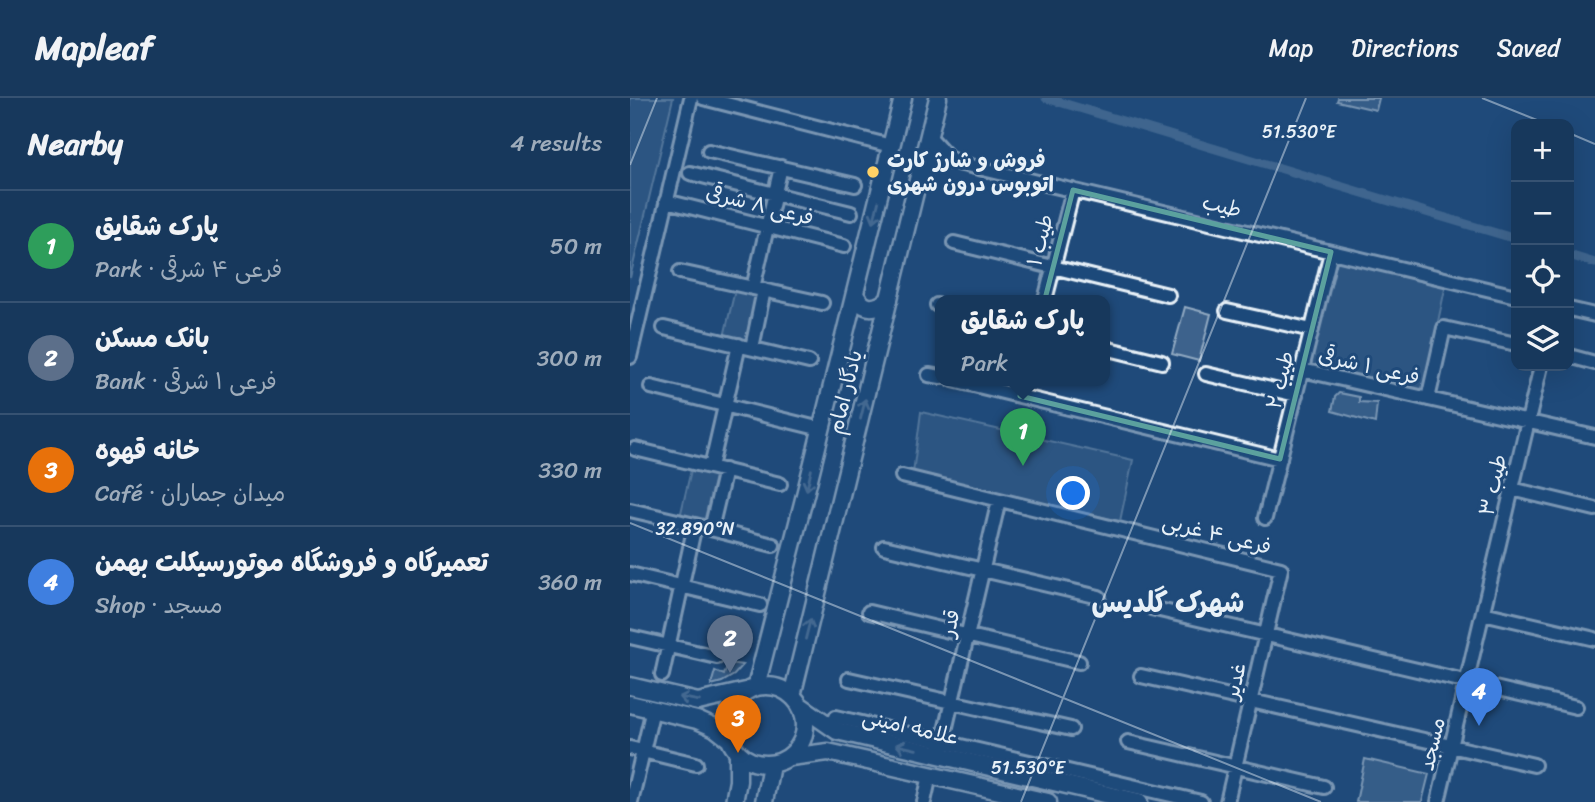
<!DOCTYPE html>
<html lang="en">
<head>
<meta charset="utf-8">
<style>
  body { margin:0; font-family:Sriracha,"Playpen Sans Arabic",sans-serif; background:#244365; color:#f1f3f6 }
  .controls { position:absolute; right:21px; top:21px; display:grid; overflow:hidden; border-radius:14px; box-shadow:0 7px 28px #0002 }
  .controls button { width:63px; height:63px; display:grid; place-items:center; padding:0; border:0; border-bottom:2px solid #365272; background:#17385c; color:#f1f3f6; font:35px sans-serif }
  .you { position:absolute; left:444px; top:396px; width:24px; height:24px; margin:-18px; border:5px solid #fff; border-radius:50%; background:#1a73e8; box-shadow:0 0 0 10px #1a73e833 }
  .badge { display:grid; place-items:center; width:46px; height:46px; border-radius:50%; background:#90b9f0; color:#fff; font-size:23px; font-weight:700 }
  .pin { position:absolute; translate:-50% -58px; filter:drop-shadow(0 2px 4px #0008) }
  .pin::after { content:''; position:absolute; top:37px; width:24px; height:21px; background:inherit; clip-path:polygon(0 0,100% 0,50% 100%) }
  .popup { position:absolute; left:305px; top:197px; width:175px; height:91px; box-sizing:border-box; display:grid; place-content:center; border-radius:14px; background:#17385c; filter:drop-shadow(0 2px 5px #0005); font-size:23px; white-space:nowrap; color:#9eacbb }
  .popup b { font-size:26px; color:#f1f3f6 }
  .popup::after { content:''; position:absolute; left:50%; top:100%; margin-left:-14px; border:14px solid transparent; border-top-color:#17385c }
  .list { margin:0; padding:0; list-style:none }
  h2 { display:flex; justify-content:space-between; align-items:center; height:91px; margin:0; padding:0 28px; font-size:30px }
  h2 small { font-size:23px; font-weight:400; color:#9eacbb }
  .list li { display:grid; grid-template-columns:46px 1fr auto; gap:21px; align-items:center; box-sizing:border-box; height:112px; padding:0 28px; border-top:2px solid #365272 }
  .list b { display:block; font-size:26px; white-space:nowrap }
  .list p { margin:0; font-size:23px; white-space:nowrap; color:#9eacbb }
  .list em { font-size:23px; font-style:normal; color:#9eacbb }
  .icon { flex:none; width:38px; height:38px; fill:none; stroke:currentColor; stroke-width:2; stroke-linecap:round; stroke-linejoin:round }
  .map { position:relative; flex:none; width:965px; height:704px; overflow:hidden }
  header { display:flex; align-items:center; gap:42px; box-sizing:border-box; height:98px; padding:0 35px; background:#17385c; border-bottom:2px solid #365272 }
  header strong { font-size:33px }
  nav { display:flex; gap:38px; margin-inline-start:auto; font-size:24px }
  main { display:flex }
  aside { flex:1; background:#17385c }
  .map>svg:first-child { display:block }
  .green { fill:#3c628c; stroke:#92aac2; stroke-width:2 }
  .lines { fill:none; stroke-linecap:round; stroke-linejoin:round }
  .canal { stroke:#6685a7; stroke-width:9 }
  .building { fill:#517399; stroke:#e8f1f8; stroke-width:2 }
  .minor-casing { stroke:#e8f1f8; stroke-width:18 }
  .major-casing { stroke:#e8f1f8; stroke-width:21 }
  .minor { stroke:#1f4a7a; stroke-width:12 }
  .major { stroke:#1f4a7a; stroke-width:16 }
  .oneway { stroke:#6f8dac }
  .marked { fill:none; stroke:#5ba19e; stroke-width:5; stroke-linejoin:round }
  .ticks { fill:none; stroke:#e8f1f8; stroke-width:2; stroke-opacity:0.45 }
  .poi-dot { fill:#ffd166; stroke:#1f4a7a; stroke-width:2.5 }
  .labels { text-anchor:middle; stroke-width:6; stroke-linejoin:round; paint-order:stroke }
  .poi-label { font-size:21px; font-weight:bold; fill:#e8f1f8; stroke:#1f4a7a; text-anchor:start }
  .street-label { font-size:21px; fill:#e8f1f8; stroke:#1f4a7a }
  .district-label { font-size:28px; font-weight:bold; fill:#e8f1f8; stroke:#1f4a7a }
  .ticks-label { font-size:18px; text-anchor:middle; fill:#e8f1f8; stroke:#1f4a7a; stroke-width:6; stroke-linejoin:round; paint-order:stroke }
</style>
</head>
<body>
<header>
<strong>Mapleaf</strong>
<nav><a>Map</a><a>Directions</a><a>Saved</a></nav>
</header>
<main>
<aside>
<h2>Nearby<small>4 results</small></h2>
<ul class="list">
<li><span class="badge" style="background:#2e9e5b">1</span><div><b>پارک شقایق</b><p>Park · فرعی ۴ شرقی</p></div><em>50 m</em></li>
<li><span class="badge" style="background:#5c6f8a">2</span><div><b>بانک مسکن</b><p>Bank · فرعی ۱ شرقی</p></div><em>300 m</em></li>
<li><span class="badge" style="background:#e8710a">3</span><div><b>خانه قهوه</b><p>Café · میدان جماران</p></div><em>330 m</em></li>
<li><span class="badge" style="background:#3f7fe0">4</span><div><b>تعمیرگاه و فروشگاه موتورسیکلت بهمن</b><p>Shop · مسجد</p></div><em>360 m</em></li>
</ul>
</aside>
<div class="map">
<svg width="965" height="704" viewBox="0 0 965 704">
  <rect width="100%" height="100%" fill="#1f4a7a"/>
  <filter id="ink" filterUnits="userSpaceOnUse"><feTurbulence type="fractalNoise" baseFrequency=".0143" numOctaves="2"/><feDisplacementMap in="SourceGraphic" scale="14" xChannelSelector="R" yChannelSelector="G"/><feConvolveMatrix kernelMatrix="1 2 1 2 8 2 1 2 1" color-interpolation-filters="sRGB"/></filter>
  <g filter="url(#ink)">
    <path class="green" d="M0,0H43L0,180Z
      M705,160L816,186L793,294L677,269Z
      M105,192L128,197L117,244L94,239Z
      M555,209L581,216L569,263L542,256Z
      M291,314L503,362L490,423L283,375Z
      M61,372L85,378L74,424L50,419Z"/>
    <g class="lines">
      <path class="canal" d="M416,0L886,141
        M939,157L965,165"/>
    </g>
    <path class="building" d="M708,0H749L746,12L707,3Z
      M709,295L729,299V304L747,305L745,325L702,313L705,299Z
      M98,565L113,567L104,577L92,584L81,587L85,573L94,577Z
      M735,661L799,676L792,704H726Z"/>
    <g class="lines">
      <defs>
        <path id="minor" d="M73,0L261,48
          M299,38L318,59L328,65L886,198
          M79,53L225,87
          M60,75L221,115
          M290,79C302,64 305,62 324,64
          M36,103L214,148
          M324,145L538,197
          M50,174L192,205
          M123,190L151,69
          M415,202L443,92
          M307,207L311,208
          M939,211L965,217
          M597,213L682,232
          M34,230L179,264
          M122,250L134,192
          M475,250L532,264
          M939,258L965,265
          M0,259L61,0
          M672,272L965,339
          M576,276L666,297
          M299,277L311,279
          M323,282L650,361
          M21,289L191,331
          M390,298L394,282
          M798,301L814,230L886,246
          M5,351L150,386
          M81,369L109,247
          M272,378L651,471L597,704
          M882,391L965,411
          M0,412L65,427L143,447
          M635,420L701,154
          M81,431L95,372
          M254,449L469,499
          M0,476L130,507
          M521,510L946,609
          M239,514L449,564
          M853,515L965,541
          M0,539L87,559
          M32,577L65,427
          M511,578L904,667
          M219,581L441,631
          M206,619L571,704
          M498,644L694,689
          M0,650L66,666
          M311,650L369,402
          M1,704L23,611
          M294,704L300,677
          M808,704L911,268"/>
        <path id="major" d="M225,196C234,214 245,211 259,202
          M97 627a39 39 0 1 1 78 0a39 39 0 1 1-78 0Z
          M0,588L68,604L116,593
          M126,589L176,393L273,0
          M162,598L308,0
          M0,606L67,622L85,630L99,641
          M171,608L207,633L509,704
          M160,659L198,654L418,704
          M104,704L108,683V655
          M134,704L141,667"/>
      </defs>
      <use href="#minor" class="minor-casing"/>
      <use href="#major" class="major-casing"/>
      <use href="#minor" class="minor"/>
      <use href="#major" class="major"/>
    </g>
    <defs><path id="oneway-shaft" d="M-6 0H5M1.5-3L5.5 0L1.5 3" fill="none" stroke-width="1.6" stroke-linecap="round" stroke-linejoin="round" transform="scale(1.75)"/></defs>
    <g class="oneway">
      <use href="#oneway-shaft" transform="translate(246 114) rotate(104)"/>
      <use href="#oneway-shaft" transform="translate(233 311) rotate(-76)"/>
      <use href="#oneway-shaft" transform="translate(179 382) rotate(103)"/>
      <use href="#oneway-shaft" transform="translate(178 531) rotate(-76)"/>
      <use href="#oneway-shaft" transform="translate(59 601) rotate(-170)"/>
      <use href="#oneway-shaft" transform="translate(276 649) rotate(-167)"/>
    </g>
  </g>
  <path d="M0 0H965V704H0ZM443,92L701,154L650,361L390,298Z" fill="#1f4a7a" fill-opacity=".55" fill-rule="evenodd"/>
  <path class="marked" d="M443,92L701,154L650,361L390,298Z"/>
  <path class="ticks" d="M852,0L917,26M939,35L965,46M0,67L27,0M0,425L691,704M391,704L676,0"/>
  <circle class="poi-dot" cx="243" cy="74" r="7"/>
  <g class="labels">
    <g class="poi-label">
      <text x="257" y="69">فروش و شارژ کارت<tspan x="257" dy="24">اتوبوس درون شهری</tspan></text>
    </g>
    <g class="street-label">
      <text transform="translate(130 107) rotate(14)" y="7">فرعی ۸ شرقی</text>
      <text transform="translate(592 108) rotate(14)" y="7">طیب</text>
      <text transform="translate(410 142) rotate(-76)" y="7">طیب ۱</text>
      <text transform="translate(739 268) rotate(13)" y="7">فرعی ۱ شرقی</text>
      <text transform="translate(650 282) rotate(-76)" y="7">طیب ۲</text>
      <text transform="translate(215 294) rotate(-76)" y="7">یادگار امام</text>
      <text transform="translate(863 387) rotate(-77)" y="7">طیب ۳</text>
      <text transform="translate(587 436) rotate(14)" y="7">فرعی ۴ غربی</text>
      <text transform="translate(320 525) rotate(-77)" y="7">قدر</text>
      <text transform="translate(605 583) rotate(-77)" y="7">غدیر</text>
      <text transform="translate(281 629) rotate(13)" y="7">علامه امینی</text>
      <text transform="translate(802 646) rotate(-77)" y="7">مسجد</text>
    </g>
    <g class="district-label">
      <text x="538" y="514">شهرک گلدیس</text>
    </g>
  </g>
  <g class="ticks-label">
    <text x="669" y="40">51.530°E</text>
    <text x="65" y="437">32.890°N</text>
    <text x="398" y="676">51.530°E</text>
  </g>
</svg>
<div class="controls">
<button>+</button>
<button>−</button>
<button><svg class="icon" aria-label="locate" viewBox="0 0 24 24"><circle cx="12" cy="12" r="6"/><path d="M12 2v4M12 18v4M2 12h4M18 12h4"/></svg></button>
<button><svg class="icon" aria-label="layers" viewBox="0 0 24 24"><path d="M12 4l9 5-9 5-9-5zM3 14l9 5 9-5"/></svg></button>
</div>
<div class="you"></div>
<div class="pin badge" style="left:393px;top:368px;background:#2e9e5b">1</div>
<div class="popup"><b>پارک شقایق</b>Park</div>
<div class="pin badge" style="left:100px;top:575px;background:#5c6f8a">2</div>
<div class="pin badge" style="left:108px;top:655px;background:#e8710a">3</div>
<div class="pin badge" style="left:849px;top:628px;background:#3f7fe0">4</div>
</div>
</main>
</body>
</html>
